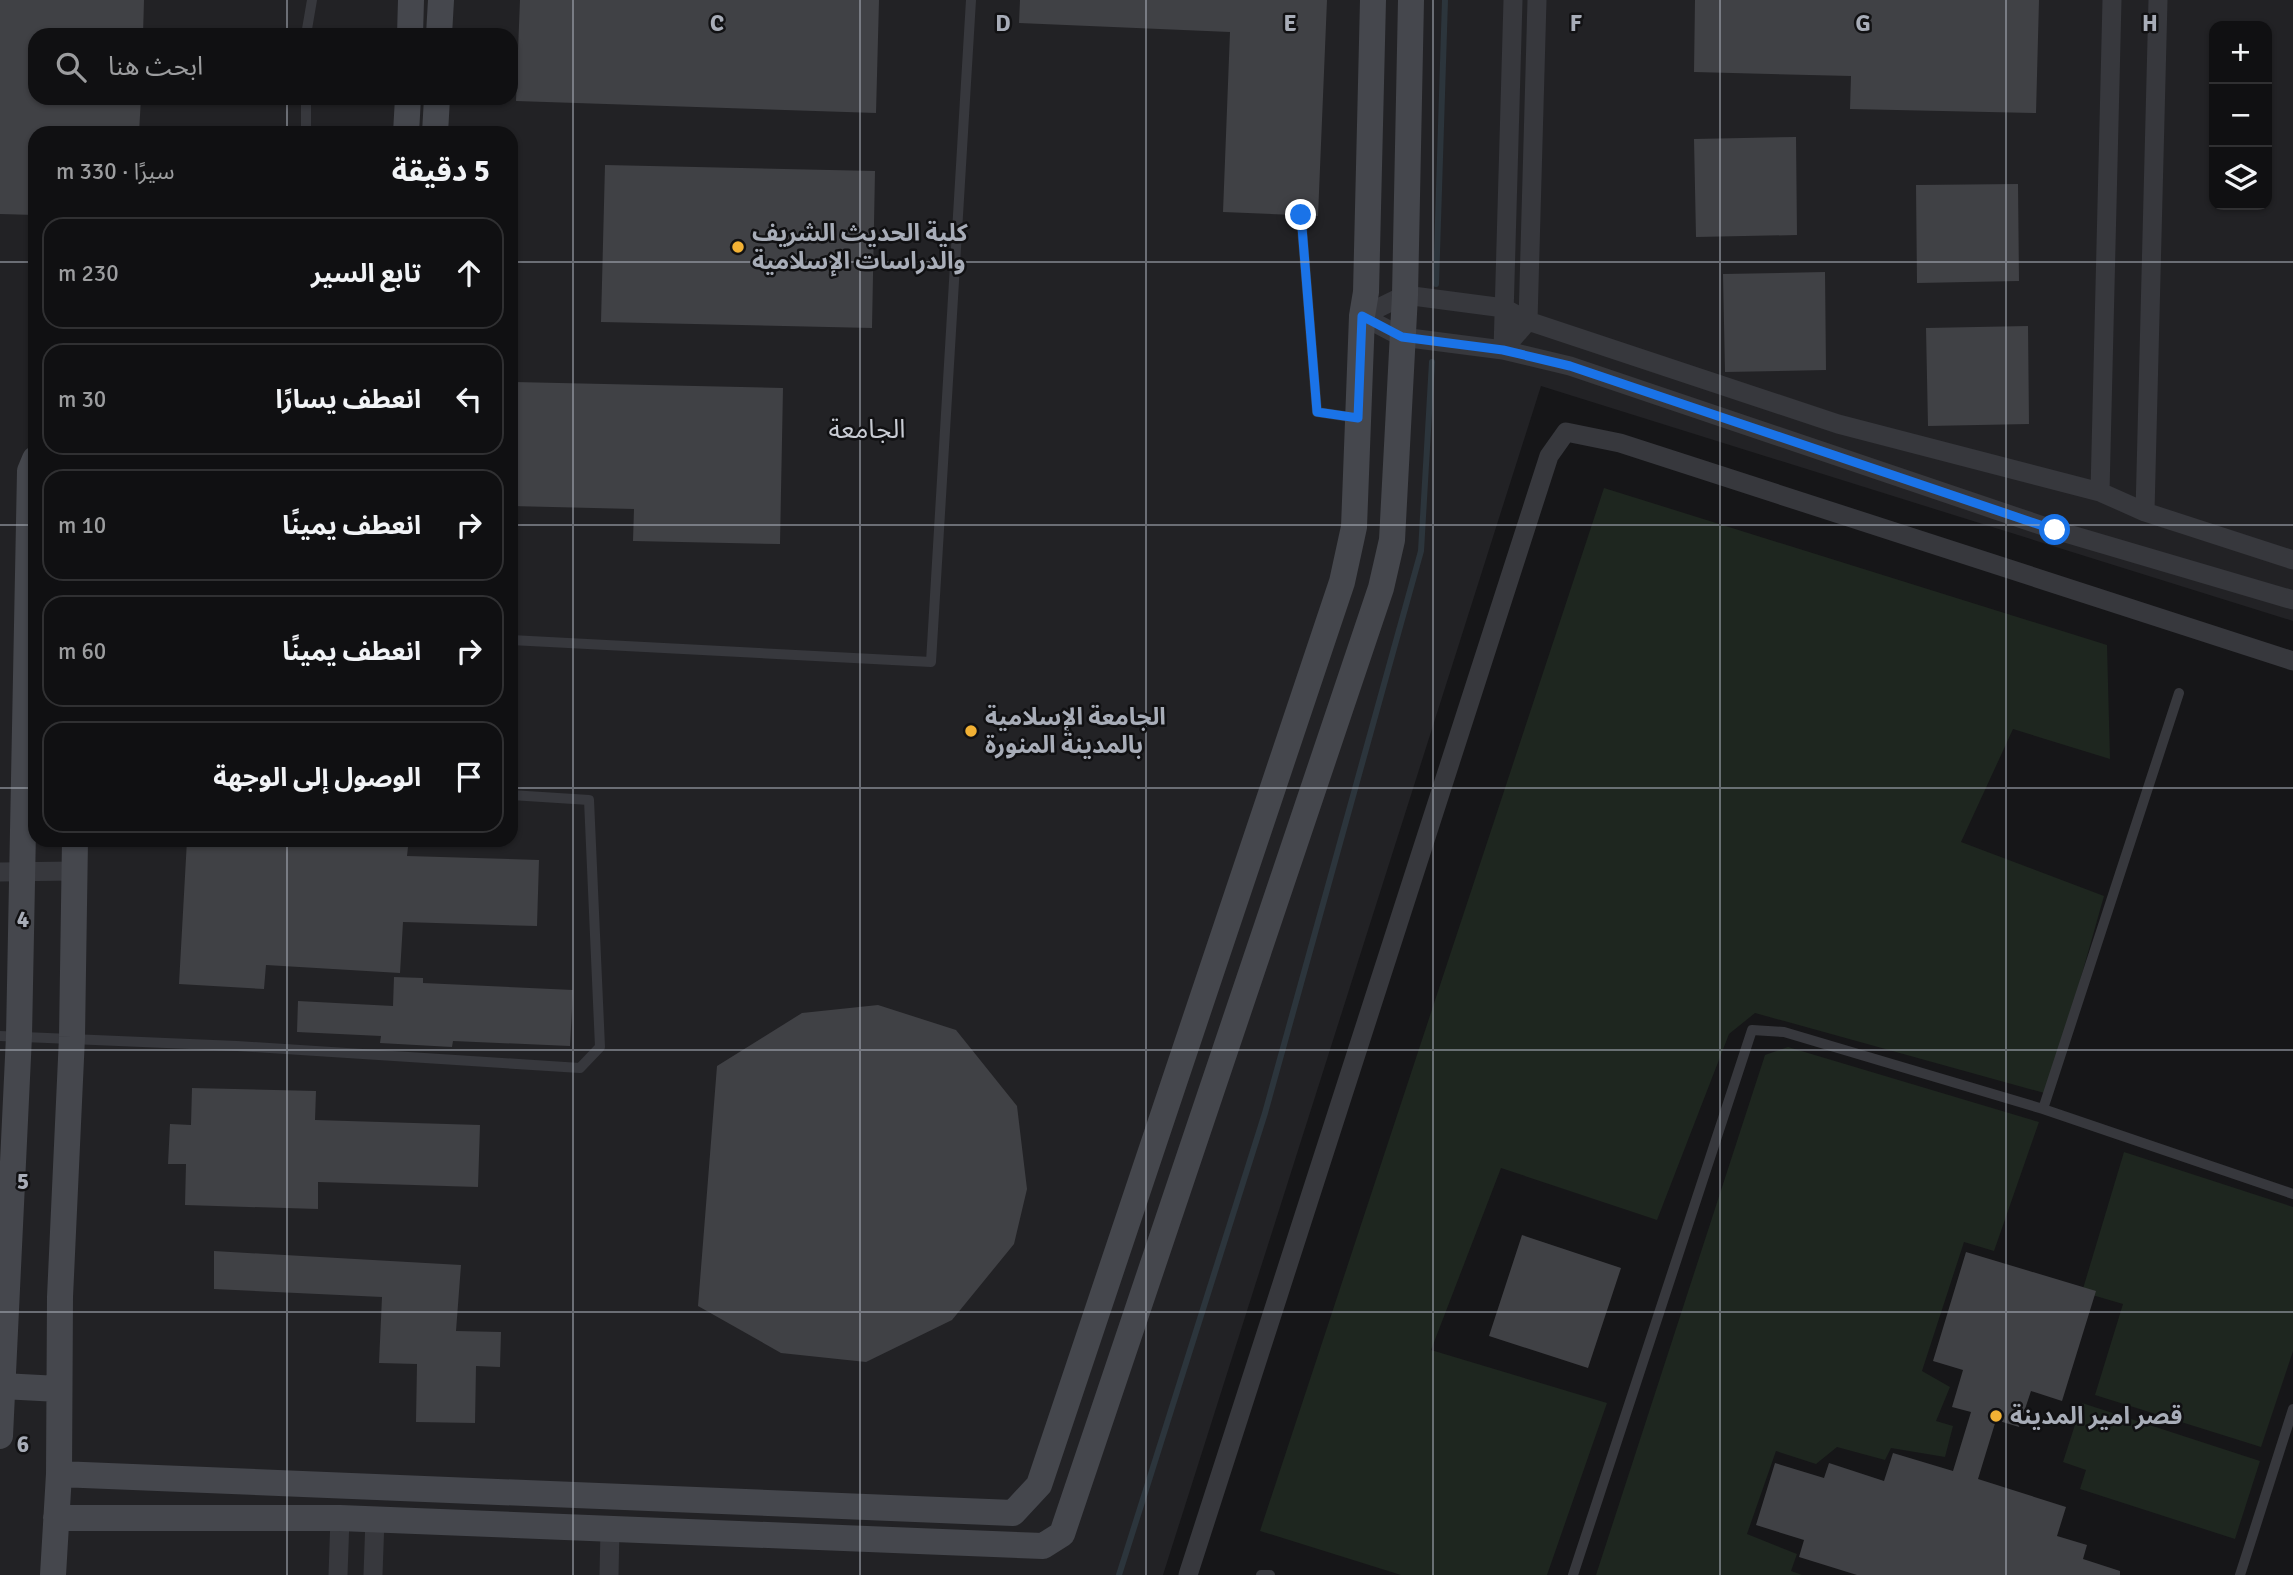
<!DOCTYPE html>
<html lang="ar">
<head>
<meta charset="utf-8">
<style>
  body { margin:0; font-family:Signika,"Noto Sans Arabic",sans-serif; background:#19191b; color:#f1f3f6; direction:rtl }
  .controls { position:absolute; right:21px; top:21px; display:grid; overflow:hidden; border-radius:14px; box-shadow:0 2px 5px #0004 }
  .controls button { width:63px; height:63px; display:grid; place-items:center; padding:0; border:0; border-bottom:2px solid #303032; background:#101012; color:#f1f3f6; font:35px sans-serif }
  .stop { position:absolute; width:21px; height:21px; margin:-16px; border:5px solid #1a73e8; border-radius:50%; background:#fff }
  .stop.end { background:#1a73e8; border-color:#fff; box-shadow:0 2px 7px #0008 }
  .list { margin:0; padding:0; list-style:none }
  h2 { display:flex; justify-content:space-between; align-items:center; height:91px; margin:0; padding:0 28px; font-size:30px }
  h2 small { font-size:23px; font-weight:400; color:#9c9d9f }
  .list li { display:grid; grid-template-columns:46px 1fr auto; gap:21px; align-items:center; box-sizing:border-box; height:112px; margin:0 14px 14px; padding:0 14px; border:2px solid #303032; border-radius:21px }
  .list b { display:block; font-size:26px; white-space:nowrap }
  .list em { font-size:23px; font-style:normal; color:#9c9d9f }
  .icon { flex:none; width:38px; height:38px; fill:none; stroke:currentColor; stroke-width:2; stroke-linecap:round; stroke-linejoin:round }
  .map { position:relative; flex:none; width:2293px; height:1575px; overflow:hidden; direction:ltr }
  .search { position:absolute; background:#101012; box-shadow:0 2px 5px #0004; left:28px; top:28px; width:490px; height:77px; display:flex; align-items:center; gap:18px; box-sizing:border-box; padding:0 24px; border-radius:21px; color:#9c9d9f; font-size:26px }
  .panel { position:absolute; background:#101012; box-shadow:0 2px 5px #0004; left:28px; top:126px; width:490px; height:721px; border-radius:21px; direction:rtl }
  .map>svg:first-child { display:block }
  .built { fill:#222225; fill-rule:evenodd }
  .green { fill:#1e261f }
  .lines { fill:none; stroke-linecap:round; stroke-linejoin:round }
  .stream { stroke:#2c353c; stroke-width:6 }
  .building { fill:#404145 }
  .service { stroke:#37383d; stroke-width:10 }
  .minor { stroke:#37383d; stroke-width:19 }
  .secondary { stroke:#45474d; stroke-width:26 }
  .route { stroke:#1a73e8; stroke-width:9 }
  .grid { fill:none; stroke:#a8adb8; stroke-width:2; stroke-opacity:0.55 }
  .poi-dot { fill:#f2b134; stroke:#111113; stroke-width:2.5 }
  .labels { text-anchor:middle; stroke-width:5; stroke-linejoin:round; paint-order:stroke }
  .poi-label { font-size:24px; font-weight:bold; fill:#a8adb8; stroke:#111113; text-anchor:start }
  .neighbourhood-label { font-size:26px; fill:#c9ccd4; stroke:#111113 }
  .grid-label { font-size:23px; text-anchor:middle; font-weight:bold; fill:#a8adb8; stroke:#111113; stroke-width:5; stroke-linejoin:round; paint-order:stroke }
</style>
</head>
<body>
<div class="map">
<svg width="2293" height="1575" viewBox="0 0 2293 1575">
  <rect width="100%" height="100%" fill="#161618"/>
  <path class="built" d="M0,0H2293V621L1541,386L1163,1575H0ZM2214,26H2267V205H2214ZM35,35H511V98H35ZM35,133H511V840H35Z"/>
  <path class="green" d="M1604,488L2107,645L2110,759L2013,729L1961,842L2104,896L2048,1094L1755,1013L1729,1034L1657,1220L1501,1168L1431,1350L1607,1403L1547,1575H1401L1260,1531Z
    M1788,1047L2039,1122L1994,1251L1964,1242L1922,1371L1950,1387L1936,1421L1953,1426L1945,1457L1891,1448L1885,1460L1837,1447L1816,1464L1776,1451L1747,1534L1797,1554L1791,1571L1802,1575H1596L1765,1055Z
    M2124,1152L2293,1207V1351L2261,1447L2095,1395L2123,1304L2082,1292Z
    M2082,1403L2260,1461L2235,1539L2080,1489L2086,1470L2063,1462Z"/>
  <g class="lines">
    <path class="stream" d="M1436,284L1445,0
      M1119,1575L1265,1113L1421,551L1432,362"/>
  </g>
  <path class="building" d="M0,0H144L143,35H35V98H141L139,133H35V215L0,214Z
    M520,0H879L876,113L516,101Z
    M1020,0H1327L1318,216H1309L1301,208L1294,215L1223,212L1230,32L1019,23Z
    M1695,0H2039L2036,113L1850,109L1851,76L1694,72Z
    M1796,137L1797,235L1696,237L1694,139Z
    M605,165L875,171L872,328L601,322Z
    M2018,184L2019,281L1917,283L1916,185Z
    M1825,272L1826,370L1725,372L1723,274Z
    M2028,326L2029,424L1928,426L1926,328Z
    M514,382L783,388L780,544L633,541L634,509L511,506Z
    M187,840H300L408,847L407,856L539,860L537,926L403,922L400,973L266,965L264,989L179,984Z
    M394,977L423,978V983L573,990L570,1046L453,1041L452,1047L380,1043L381,1036L297,1032L298,1001L393,1006Z
    M878,1005L956,1030L1017,1106L1027,1189L1014,1244L952,1320L866,1362L781,1353L698,1306L717,1066L802,1013Z
    M192,1088L316,1091L315,1120L480,1125L478,1187L318,1182V1209L185,1205L186,1164H168L170,1124L191,1125Z
    M1522,1235L1621,1268L1588,1368L1489,1336Z
    M214,1251L461,1265L456,1331L501,1332L500,1367L476,1366L475,1423L416,1422L417,1364L379,1363L382,1297L214,1289Z
    M1966,1252L2096,1291L2062,1401L2031,1391L2019,1427L1996,1420L1978,1479L2066,1507L2057,1536L2087,1545L2083,1559L2120,1571V1575H1857L1799,1557L1804,1540L1756,1525L1775,1463L1824,1478L1829,1463L1884,1481L1893,1453L1953,1471L1971,1412L1952,1407L1963,1370L1933,1361Z"/>
  <g class="lines">
    <path class="service" d="M306,35L312,0
      M306,133V98
      M1301,215L1317,412L1357,418
      M511,640L931,662L971,0
      M0,1036L237,1046L580,1068L600,1047L589,800L511,795
      M2043,1109L2179,693
      M1261,1575H1270
      M1573,1575L1752,1030L1784,1032L2043,1109L2293,1194
      M2240,1575L2293,1409"/>
    <path class="minor" d="M1513,0L1503,350L1528,321L1537,0
      M2100,492L2112,0
      M2145,512L2158,0
      M2293,560L2145,512L2100,492L1838,424L1528,321L1504,308L1405,295L1362,316L1402,337L1503,350L1570,366L2055,530L2293,600
      M0,872L74,871
      M338,1575L340,1518
      M373,1575L375,1519
      M609,1575L610,1529
      M1188,1575L1549,456L1566,432L1620,443L2293,661"/>
    <path class="secondary" d="M410,35L411,0
      M439,35L441,0
      M406,133L408,98
      M435,133L437,98
      M2,1386L59,1389
      M0,1436L19,1036L30,471L35,459
      M59,1474L1013,1513L1039,1485L1342,582L1354,527L1362,316L1366,292L1373,0
      M56,1518H340L1043,1546L1062,1534L1381,588L1392,540L1405,295L1411,0
      M53,1575L59,1474L60,1297L72,1037L75,840"/>
  </g>
  <g class="lines">
    <path class="route" d="M1301,215L1317,412L1358,418L1362,316L1402,337L1503,350L1570,366L2055,530"/>
  </g>
  <path class="grid" d="M287,0V35M573,0V1575M860,0V1575M1146,0V1575M1433,0V1575M1720,0V1575M2006,0V1575M287,98V133M0,262H35M511,262H2293M0,525H35M511,525H2293M0,788H35M511,788H2293M287,840V1575M0,1050H2293M0,1312H2293"/>
  <g class="poi-dot">
    <circle cx="738" cy="247" r="7"/>
    <circle cx="971" cy="731" r="7"/>
    <circle cx="1996" cy="1416" r="7"/>
  </g>
  <g class="labels">
    <g class="poi-label">
      <text x="752" y="241">كلية الحديث الشريف<tspan x="752" dy="28">والدراسات الإسلامية</tspan></text>
      <text x="985" y="725">الجامعة الإسلامية<tspan x="985" dy="28">بالمدينة المنورة</tspan></text>
      <text x="2010" y="1424">قصر امير المدينة</text>
    </g>
    <g class="neighbourhood-label">
      <text x="867" y="438">الجامعة</text>
    </g>
  </g>
  <g class="grid-label">
    <text x="717" y="31">C</text>
    <text x="1003" y="31">D</text>
    <text x="1290" y="31">E</text>
    <text x="1576" y="31">F</text>
    <text x="1863" y="31">G</text>
    <text x="2150" y="31">H</text>
    <text x="23" y="927">4</text>
    <text x="23" y="1189">5</text>
    <text x="23" y="1452">6</text>
  </g>
</svg>
<div class="controls">
<button>+</button>
<button>−</button>
<button><svg class="icon" aria-label="layers" viewBox="0 0 24 24"><path d="M12 4l9 5-9 5-9-5zM3 14l9 5 9-5"/></svg></button>
</div>
<div class="stop" style="left:2055px;top:530px"></div>
<div class="stop end" style="left:1301px;top:215px"></div>
<div class="search"><svg class="icon" aria-label="search" viewBox="0 0 24 24"><circle cx="10" cy="10" r="6"/><path d="M15 15l6 6"/></svg>ابحث هنا</div>
<section class="panel">
<h2>5 دقيقة<small>سيرًا · 330 m</small></h2>
<ul class="list">
<li><svg class="icon" aria-label="ahead" viewBox="0 0 24 24"><path d="M12 20V5M6 11l6-6 6 6"/></svg><div><b>تابع السير</b></div><em>230 m</em></li>
<li><svg class="icon" aria-label="left" viewBox="0 0 24 24"><path d="M17 20v-9H6M10 6l-5 5 5 5"/></svg><div><b>انعطف يسارًا</b></div><em>30 m</em></li>
<li><svg class="icon" aria-label="right" viewBox="0 0 24 24"><path d="M7 20v-9h11M14 6l5 5-5 5"/></svg><div><b>انعطف يمينًا</b></div><em>10 m</em></li>
<li><svg class="icon" aria-label="right" viewBox="0 0 24 24"><path d="M7 20v-9h11M14 6l5 5-5 5"/></svg><div><b>انعطف يمينًا</b></div><em>60 m</em></li>
<li><svg class="icon" aria-label="arrive" viewBox="0 0 24 24"><path d="M6 21V4h12l-3 4 3 4H6"/></svg><div><b>الوصول إلى الوجهة</b></div></li>
</ul>
</section>
</div>
</body>
</html>
